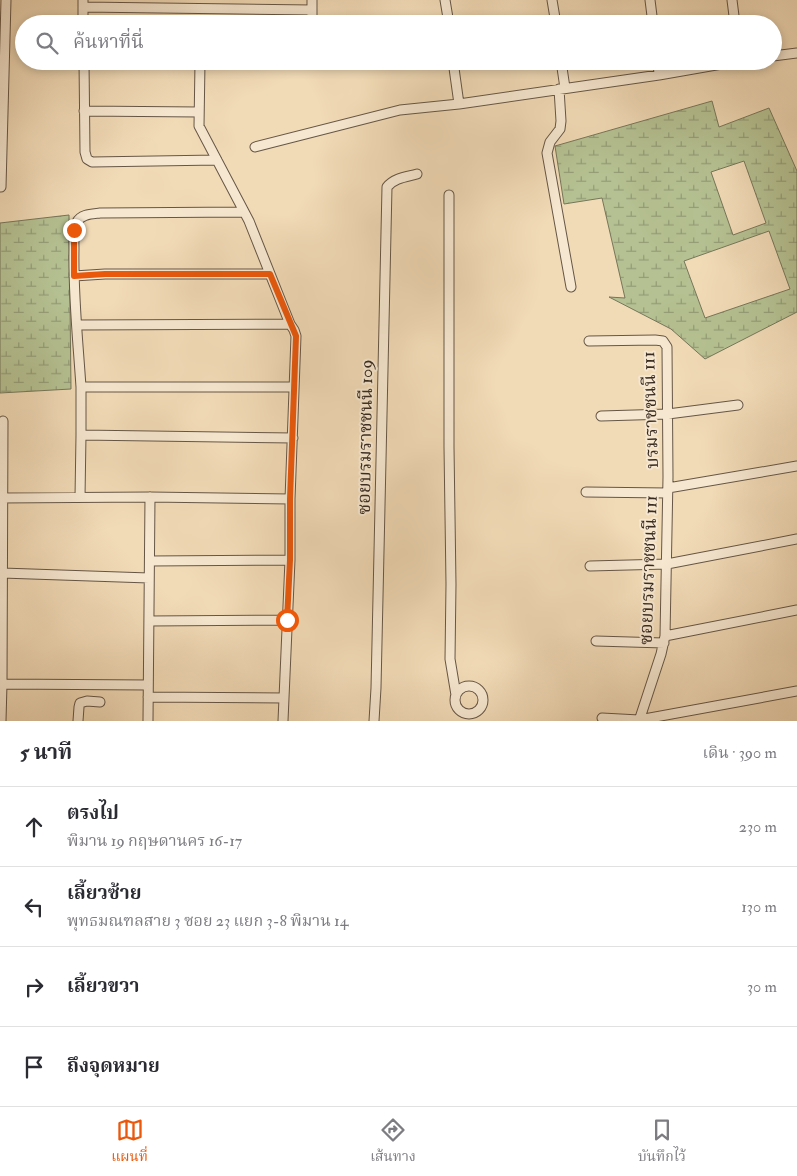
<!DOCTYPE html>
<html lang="th">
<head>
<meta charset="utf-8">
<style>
  body { margin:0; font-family:"IM FELL Double Pica","Noto Serif Thai",serif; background:#f2f2f3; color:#2b2b33 }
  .stop { position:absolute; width:15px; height:15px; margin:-11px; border:4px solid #ea580c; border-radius:50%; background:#fff }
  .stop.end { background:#ea580c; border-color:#fff; box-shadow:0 1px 5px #0008 }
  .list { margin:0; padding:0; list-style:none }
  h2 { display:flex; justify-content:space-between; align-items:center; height:65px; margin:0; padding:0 20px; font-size:21px }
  h2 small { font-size:16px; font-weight:400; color:#7c7c81 }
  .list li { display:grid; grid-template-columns:32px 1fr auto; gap:15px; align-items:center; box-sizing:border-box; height:80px; padding:0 20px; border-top:1px solid #e1e1e2 }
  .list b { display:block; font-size:19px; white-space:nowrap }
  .list p { margin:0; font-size:16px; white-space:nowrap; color:#7c7c81 }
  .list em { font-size:16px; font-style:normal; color:#7c7c81 }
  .icon { flex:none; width:28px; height:28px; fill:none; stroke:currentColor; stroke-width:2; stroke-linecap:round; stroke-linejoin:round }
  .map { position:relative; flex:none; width:797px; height:721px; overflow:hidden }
  .search { position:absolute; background:#fff; box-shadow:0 2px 8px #0003; left:15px; right:15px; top:15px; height:55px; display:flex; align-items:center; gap:12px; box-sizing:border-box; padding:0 18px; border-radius:28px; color:#7c7c81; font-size:19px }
  .sheet { height:385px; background:#fff }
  nav { display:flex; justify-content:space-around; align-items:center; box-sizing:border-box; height:70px; border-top:1px solid #e1e1e2; background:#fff; font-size:14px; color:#7c7c81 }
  nav a { display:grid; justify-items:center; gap:2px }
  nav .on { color:#ea580c }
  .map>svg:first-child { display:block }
  .wetland { fill:url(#wetland-marsh); stroke:#767659; fill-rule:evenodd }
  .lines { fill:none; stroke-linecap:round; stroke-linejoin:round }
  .street-casing { stroke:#665646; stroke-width:11 }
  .street { stroke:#f6e7d0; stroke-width:9 }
  .route { stroke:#ea580c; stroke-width:6 }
  .labels { text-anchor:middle; stroke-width:4; stroke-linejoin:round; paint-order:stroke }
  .street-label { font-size:18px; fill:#382a20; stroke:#f6e7d0 }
</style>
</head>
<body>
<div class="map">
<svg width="797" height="721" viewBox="0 0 797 721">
  <defs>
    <pattern id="wetland-marsh" width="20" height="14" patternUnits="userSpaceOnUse" patternTransform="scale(1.25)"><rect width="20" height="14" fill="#b5c192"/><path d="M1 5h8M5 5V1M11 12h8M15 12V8" fill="none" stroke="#949d77"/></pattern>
  </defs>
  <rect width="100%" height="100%" fill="#f1dab6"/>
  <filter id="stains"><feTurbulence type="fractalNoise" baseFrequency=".004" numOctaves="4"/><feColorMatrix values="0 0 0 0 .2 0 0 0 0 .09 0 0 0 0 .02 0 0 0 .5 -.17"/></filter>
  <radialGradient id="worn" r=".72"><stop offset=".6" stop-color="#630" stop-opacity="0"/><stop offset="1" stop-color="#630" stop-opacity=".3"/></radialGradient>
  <path class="wetland" d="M712,101L719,127L769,108L797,171V312L705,359L671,329L609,297L625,298L602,198L564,204L555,146ZM744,161L766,223L733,235L711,172ZM769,231L790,289L705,318L684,261Z
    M69,215L71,389L0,393V223Z"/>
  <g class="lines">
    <defs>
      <path id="street" d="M83,0V24
        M445,0L449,24
        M552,0L556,24
        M650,0L653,24
        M732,0L735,24
        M83,7L312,10
        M312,24V0
        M773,56L797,53
        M84,61L85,152L87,159L92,162L217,160
        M141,61L304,63L309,61
        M453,61L459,104L659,75L739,61
        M561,61L565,88
        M658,61L659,75
        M200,63L199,126L249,221L290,324L294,330L296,336L290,499V560L283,721
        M559,89L561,121L560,129L550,142L547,153L571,287
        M84,111L199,112
        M255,147L400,110L459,104
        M1,187L6,0
        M449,195V447L451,584L450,659L456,695
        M74,276L105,274H270
        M77,325L290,324
        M589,341L655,340L663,341L667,347L668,477L665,636L661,654L639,721
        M81,387C78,341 73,295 74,249C74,241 73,230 77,222C81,214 92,214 100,213L244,212
        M601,416L668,414L738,405
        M293,438L81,435V387H294
        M668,488L797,466
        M586,492L667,493
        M80,497L81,435
        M0,498L150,497L290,499
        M150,561L290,560
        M590,566L667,564L797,539
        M2,573L149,578
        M149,621L287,620
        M665,636L797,610
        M596,641L664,643
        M2,684L148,685
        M455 700a14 14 0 1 1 28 0a14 14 0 1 1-28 0Z
        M148,697L284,698
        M602,718L639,720L797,691
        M1,721L2,684L3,421
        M78,721L79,707L80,703L87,701L100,702
        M148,721L150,497
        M374,721L376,688L387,187C394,178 406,177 417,174"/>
    </defs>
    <use href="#street" class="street-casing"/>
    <use href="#street" class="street"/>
  </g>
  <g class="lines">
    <path class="route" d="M74,230V276L105,274H270L296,336L290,499V560L287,620"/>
  </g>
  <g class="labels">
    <g class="street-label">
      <text transform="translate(650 410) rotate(-92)" y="6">บรมราชชนนี 111</text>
      <text transform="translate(365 437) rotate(-89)" y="6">ซอยบรมราชชนนี 109</text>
      <text transform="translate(648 570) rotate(-88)" y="6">ซอยบรมราชชนนี 111</text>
    </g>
  </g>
  <rect width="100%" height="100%" filter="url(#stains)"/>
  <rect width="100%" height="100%" fill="url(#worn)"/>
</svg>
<div class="stop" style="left:287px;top:620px"></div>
<div class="stop end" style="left:74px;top:230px"></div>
<div class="search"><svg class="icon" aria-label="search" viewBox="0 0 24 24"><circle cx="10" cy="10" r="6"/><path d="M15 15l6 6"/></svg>ค้นหาที่นี่</div>
</div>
<section class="sheet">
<h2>5 นาที<small>เดิน · 390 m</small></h2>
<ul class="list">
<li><svg class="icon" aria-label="ahead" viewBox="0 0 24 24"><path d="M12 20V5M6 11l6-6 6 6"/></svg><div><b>ตรงไป</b><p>พิมาน 19 กฤษดานคร 16-17</p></div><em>230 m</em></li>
<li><svg class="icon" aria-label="left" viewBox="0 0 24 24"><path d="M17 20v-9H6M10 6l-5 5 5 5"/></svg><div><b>เลี้ยวซ้าย</b><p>พุทธมณฑลสาย 3 ซอย 23 แยก 3-8 พิมาน 14</p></div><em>130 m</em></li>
<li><svg class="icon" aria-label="right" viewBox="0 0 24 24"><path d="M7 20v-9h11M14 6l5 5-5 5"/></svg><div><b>เลี้ยวขวา</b></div><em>30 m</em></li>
<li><svg class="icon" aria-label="arrive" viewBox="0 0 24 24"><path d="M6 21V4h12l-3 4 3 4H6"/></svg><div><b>ถึงจุดหมาย</b></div></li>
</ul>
</section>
<nav>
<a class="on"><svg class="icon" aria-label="map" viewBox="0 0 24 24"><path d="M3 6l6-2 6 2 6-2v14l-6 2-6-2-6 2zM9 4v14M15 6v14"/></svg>แผนที่</a>
<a><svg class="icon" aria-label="directions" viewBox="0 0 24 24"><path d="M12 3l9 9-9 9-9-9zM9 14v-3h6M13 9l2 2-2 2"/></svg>เส้นทาง</a>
<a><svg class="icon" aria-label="saved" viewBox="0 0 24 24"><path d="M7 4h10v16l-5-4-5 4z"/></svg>บันทึกไว้</a>
</nav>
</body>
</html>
